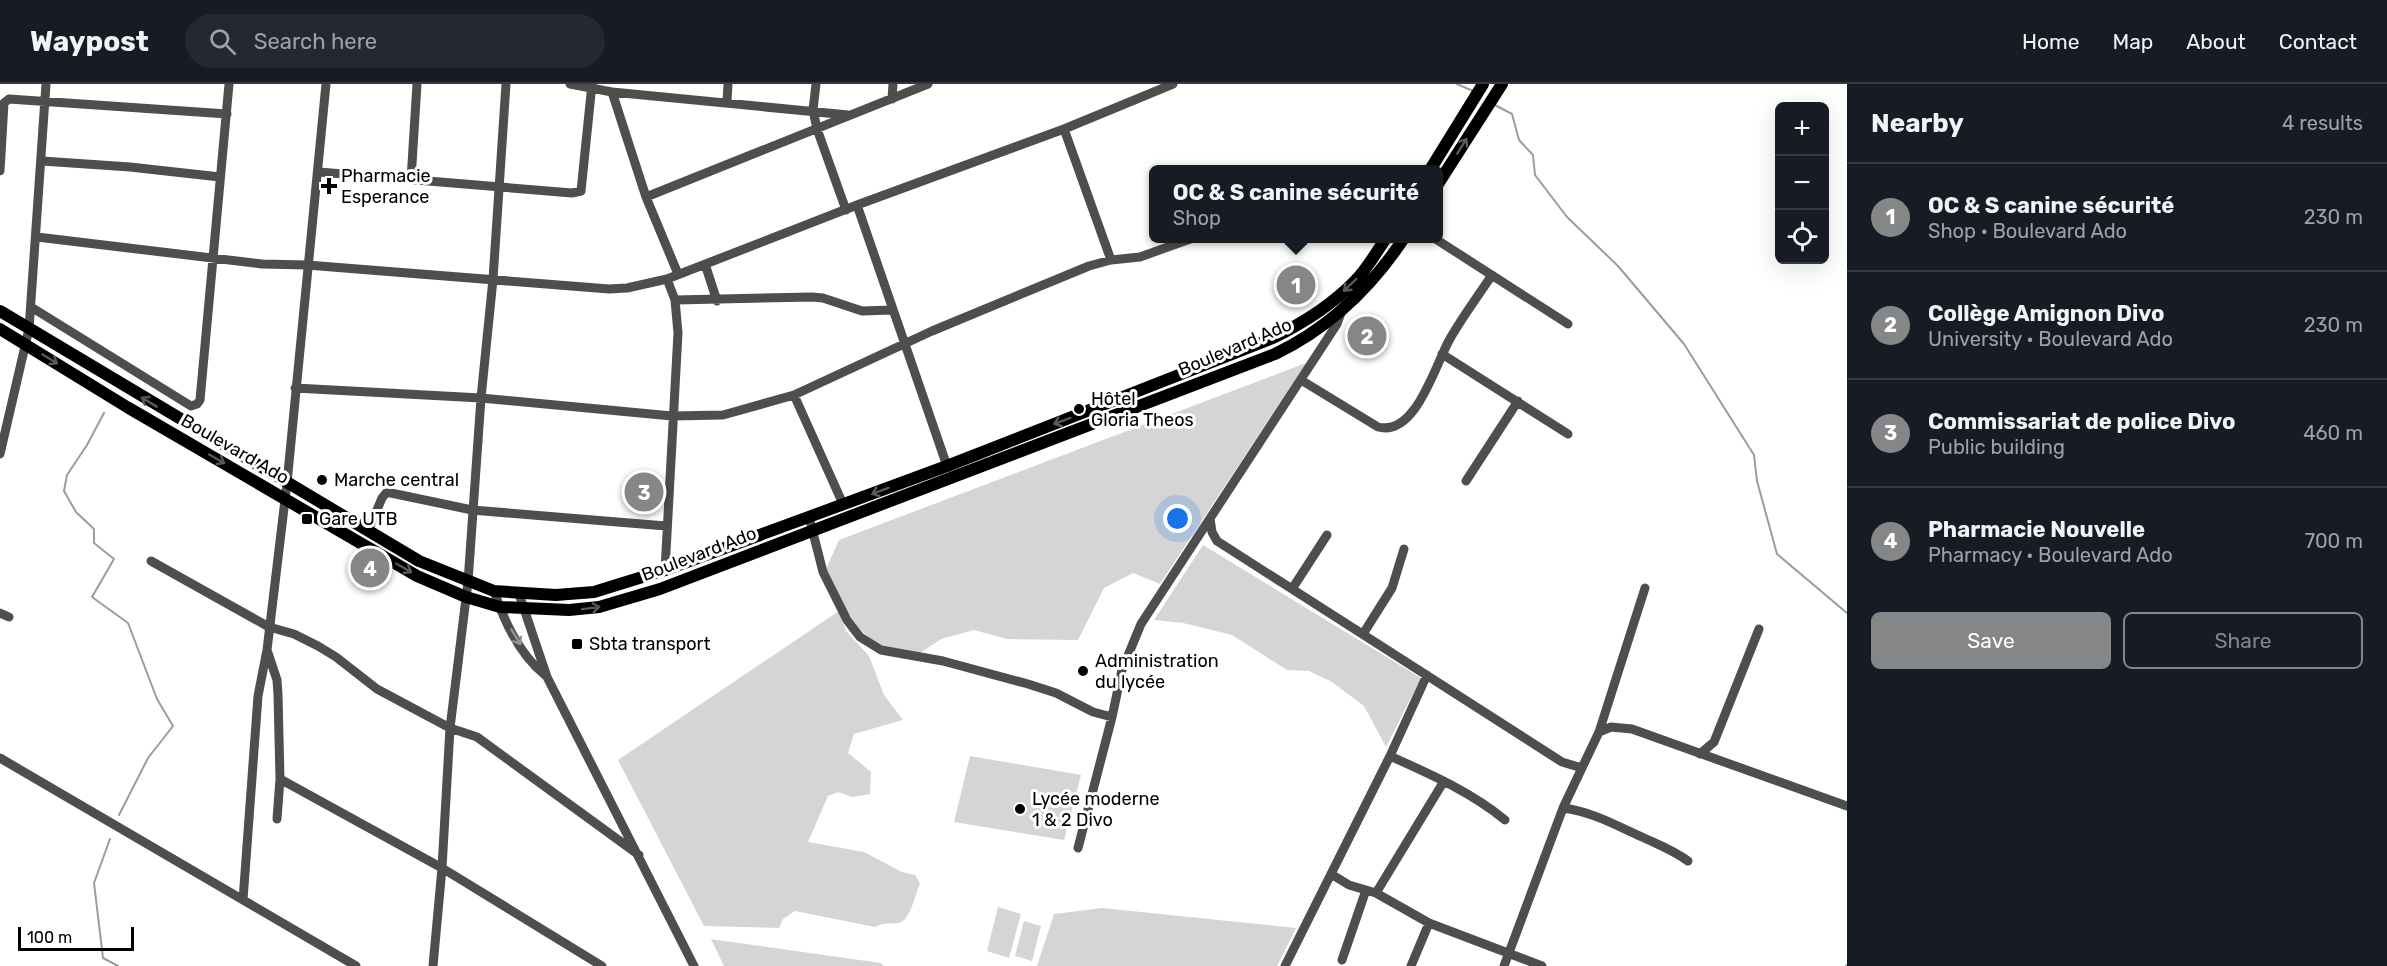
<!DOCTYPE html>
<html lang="en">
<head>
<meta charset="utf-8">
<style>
  body { margin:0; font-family:Rubik,sans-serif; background:#242831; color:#f1f3f6 }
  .controls { position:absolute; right:18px; top:18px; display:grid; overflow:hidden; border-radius:9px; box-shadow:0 6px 24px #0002 }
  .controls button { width:54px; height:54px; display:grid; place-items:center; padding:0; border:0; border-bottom:2px solid #363941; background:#171b24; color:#f1f3f6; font:30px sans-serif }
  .scale { position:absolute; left:18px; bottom:15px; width:116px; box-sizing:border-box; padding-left:6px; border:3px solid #000; border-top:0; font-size:16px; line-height:21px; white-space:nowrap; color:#000; -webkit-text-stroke:4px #fff; paint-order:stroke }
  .you { position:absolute; left:1178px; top:435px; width:21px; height:21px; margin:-15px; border:4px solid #fff; border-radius:50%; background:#1a73e8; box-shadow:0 0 0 9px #1a73e833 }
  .badge { display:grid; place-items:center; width:39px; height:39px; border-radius:50%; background:#858687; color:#fff; font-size:20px; font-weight:700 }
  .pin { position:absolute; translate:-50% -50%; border:3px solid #fff; box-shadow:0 2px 6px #0006 }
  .popup { position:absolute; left:1149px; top:81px; width:294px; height:78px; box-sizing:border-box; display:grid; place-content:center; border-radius:9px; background:#171b24; filter:drop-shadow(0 2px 4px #0005); font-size:20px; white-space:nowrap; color:#9ea1a6 }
  .popup b { font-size:22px; color:#f1f3f6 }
  .popup::after { content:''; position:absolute; left:50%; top:100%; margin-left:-12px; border:12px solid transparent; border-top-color:#171b24 }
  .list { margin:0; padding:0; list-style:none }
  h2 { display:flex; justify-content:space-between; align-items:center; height:78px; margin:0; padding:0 24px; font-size:26px }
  h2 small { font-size:20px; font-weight:400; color:#9ea1a6 }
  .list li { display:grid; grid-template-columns:39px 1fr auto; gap:18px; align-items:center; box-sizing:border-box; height:108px; padding:0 24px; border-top:2px solid #363941 }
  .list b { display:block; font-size:22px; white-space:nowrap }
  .list p { margin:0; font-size:20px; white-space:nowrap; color:#9ea1a6 }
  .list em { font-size:20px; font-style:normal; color:#9ea1a6 }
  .actions { display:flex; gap:12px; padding:18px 24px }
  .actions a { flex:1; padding:14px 0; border:2px solid #858687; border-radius:9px; text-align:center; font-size:21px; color:#858687 }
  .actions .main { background:#858687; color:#fff }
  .icon { flex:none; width:33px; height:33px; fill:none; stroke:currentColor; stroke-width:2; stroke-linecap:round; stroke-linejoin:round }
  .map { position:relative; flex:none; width:1847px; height:882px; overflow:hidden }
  header { display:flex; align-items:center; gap:36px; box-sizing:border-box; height:84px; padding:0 30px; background:#171b24; border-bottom:2px solid #363941 }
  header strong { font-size:28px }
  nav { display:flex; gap:33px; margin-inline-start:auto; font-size:21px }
  .search { width:420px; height:54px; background:#242831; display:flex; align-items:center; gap:15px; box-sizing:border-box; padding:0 21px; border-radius:33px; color:#9ea1a6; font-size:22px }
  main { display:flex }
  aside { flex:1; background:#171b24 }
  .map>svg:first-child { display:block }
  .green { fill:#d5d5d5 }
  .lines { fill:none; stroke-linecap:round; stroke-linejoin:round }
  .stream { stroke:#9c9c9c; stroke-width:2 }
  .minor { stroke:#4e4e4e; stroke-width:9 }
  .major { stroke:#000; stroke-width:12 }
  .oneway { stroke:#595959 }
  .oneway2 { stroke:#959595 }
  .poi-dot { fill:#000; stroke:#fff; stroke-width:2 }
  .labels { text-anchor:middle; stroke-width:6; stroke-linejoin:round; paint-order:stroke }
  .poi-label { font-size:18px; fill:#000; stroke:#fff; text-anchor:start }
  .street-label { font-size:18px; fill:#000; stroke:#fff }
</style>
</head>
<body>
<header>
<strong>Waypost</strong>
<div class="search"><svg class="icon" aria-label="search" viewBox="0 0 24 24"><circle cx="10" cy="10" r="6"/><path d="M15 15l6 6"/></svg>Search here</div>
<nav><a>Home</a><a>Map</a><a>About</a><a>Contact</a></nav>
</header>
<main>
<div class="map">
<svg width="1847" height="882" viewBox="0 0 1847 882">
  <rect width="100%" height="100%" fill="#fff"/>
  <path class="green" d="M1306,279L1160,500L1133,489L1104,504L1078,556L1007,555L974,546L941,555L920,569C910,568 897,568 888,565C855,553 840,513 826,485L839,456Z
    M1203,461L1421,594L1386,663L1364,622L1332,598L1309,587L1287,586L1232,551L1183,539L1154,536Z
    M839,527L846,547L869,572L884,611L903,636L854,650L848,669L871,688L870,710L852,713L838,708L828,712L808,758L864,768L902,788L915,791L920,799C916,809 910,837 899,839C889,840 884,838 875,843L795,827L783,835L779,844L704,842L618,676Z
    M970,672L1081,691L1064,756L954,738Z
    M998,823L1021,830L1009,874L987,867Z
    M1102,824L1296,844L1277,882H1037L1054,830Z
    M1024,837L1041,842L1032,877L1015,872Z
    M711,855L881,879L884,882H724Z"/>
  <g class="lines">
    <path class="stream" d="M1457,0L1473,7
      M1493,20L1512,30L1519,56L1533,71L1535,91L1567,133L1618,182L1684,260L1754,371L1757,397L1777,470L1847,529
      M104,329L87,361L67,391L64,407L76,428L94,445V459L114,475L92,513L128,539L157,615L173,642L148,674L119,731
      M110,755L94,799L103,874L118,882
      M1846,882L1847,881"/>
    <path class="minor" d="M570,0L612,8L848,31
      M816,0L813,26L817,45L846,126
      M612,8L646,113L678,190
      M892,15L893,0
      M727,18L728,0
      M1064,45L1111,176
      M42,77L130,83L220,93
      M0,87L4,19L9,15L227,30
      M319,88L572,109L581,107L592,0
      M411,96L417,0
      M646,113L928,0
      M857,121L947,382
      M37,153L262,180L307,181L609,205L627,204L667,195L857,121L1064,45L1173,0
      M1434,154L1568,240
      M705,180L717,217
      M667,195L675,216L812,213L823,214L862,227L892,226
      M31,223L191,322L197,320L200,316L229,0
      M1442,270L1568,350
      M1301,296L1378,343C1417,353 1436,277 1451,253C1463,232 1478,212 1492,191
      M295,304L481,314L672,332L723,331L794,311L932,247L1089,182L1111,176L1140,173L1193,154
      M794,311L843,420
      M0,370L29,245L46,0
      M1466,397L1518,317
      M809,433L823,488L847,536L860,553L881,566L943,577L1028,600L1056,609L1093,628L1112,633
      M1210,435L1212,448L1217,457L1562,678L1582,684
      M368,447L382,414L386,409H391L472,426L666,442
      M151,477L269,543L294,550L318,562L336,573L377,605L450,644L477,653L639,771
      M665,486L678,249L675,216
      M1292,505L1327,451
      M494,507C504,537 520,571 545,591
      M519,510L547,593L694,882
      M0,529L9,533
      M1363,550L1392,504L1404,465
      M267,566L277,596L278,611L280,695L277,735
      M1599,648L1611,643L1632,645L1847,722
      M1700,670L1714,658L1759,545
      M1390,672C1430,690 1471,708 1505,736
      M0,674L356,882
      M280,695L442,784L602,882
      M1563,724C1593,728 1615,741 1642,753C1659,761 1673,766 1688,777
      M1078,764L1112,633L1122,586L1141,540L1337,240L1342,226
      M1331,790L1349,801L1376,809L1429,839L1542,882
      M1376,809L1444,697
      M243,816L258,612L267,566L287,399L326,0
      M1342,876L1366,806
      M433,882L442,784L450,644L468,498L481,314L493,195L506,0
      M1285,882L1390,672L1427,591
      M1411,882L1429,839
      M1504,882L1563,724L1599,648L1645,504"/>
    <path class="major" d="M1430,86L1483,0
      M1438,100L1502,0
      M0,227L419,477L494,507L556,511L594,508L665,486L947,382L1273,254C1303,239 1331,222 1355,197C1367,185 1376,169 1386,154
      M0,245L127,323L417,492L466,513L500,523L569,526L599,523L660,505L1275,270C1329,244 1371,204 1404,154"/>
  </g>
  <defs><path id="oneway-shaft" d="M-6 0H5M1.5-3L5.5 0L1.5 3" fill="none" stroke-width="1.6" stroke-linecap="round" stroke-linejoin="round" transform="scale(1.5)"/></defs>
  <g class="oneway">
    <use href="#oneway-shaft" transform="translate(1462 62) rotate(-58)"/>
    <use href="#oneway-shaft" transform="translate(1350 201) rotate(136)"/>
    <use href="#oneway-shaft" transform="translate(50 275) rotate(32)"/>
    <use href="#oneway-shaft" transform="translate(149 318) rotate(-149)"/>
    <use href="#oneway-shaft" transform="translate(1062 337) rotate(159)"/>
    <use href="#oneway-shaft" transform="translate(217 375) rotate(30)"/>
    <use href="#oneway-shaft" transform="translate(880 407) rotate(160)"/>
    <use href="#oneway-shaft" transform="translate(404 484) rotate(30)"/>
    <use href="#oneway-shaft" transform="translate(591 524) rotate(-7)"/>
  </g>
  <use class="oneway2" href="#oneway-shaft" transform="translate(516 553) rotate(59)"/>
  <g class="poi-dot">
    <path d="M326 93h6v6h6v6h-6v6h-6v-6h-6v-6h6z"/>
    <circle cx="1079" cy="325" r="6"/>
    <circle cx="322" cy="396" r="6"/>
    <rect x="301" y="429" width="12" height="12" rx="3"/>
    <rect x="571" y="554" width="12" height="12" rx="3"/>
    <circle cx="1083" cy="587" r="6"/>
    <circle cx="1020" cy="725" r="6"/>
  </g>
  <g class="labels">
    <g class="poi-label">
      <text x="341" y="98">Pharmacie<tspan x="341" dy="21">Esperance</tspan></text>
      <text x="1091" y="321">Hôtel<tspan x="1091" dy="21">Gloria Theos</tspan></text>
      <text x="334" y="402">Marche central</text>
      <text x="319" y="441">Gare UTB</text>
      <text x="589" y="566">Sbta transport</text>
      <text x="1095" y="583">Administration<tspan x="1095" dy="21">du lycée</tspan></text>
      <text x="1032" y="721">Lycée moderne<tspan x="1032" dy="21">1 &amp; 2 Divo</tspan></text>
    </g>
    <g class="street-label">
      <text transform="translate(1235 263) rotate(-23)" y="6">Boulevard Ado</text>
      <text transform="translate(235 365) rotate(30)" y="6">Boulevard Ado</text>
      <text transform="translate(699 470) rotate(-21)" y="6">Boulevard Ado</text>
    </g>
  </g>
</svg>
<div class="controls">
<button>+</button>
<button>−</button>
<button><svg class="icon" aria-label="locate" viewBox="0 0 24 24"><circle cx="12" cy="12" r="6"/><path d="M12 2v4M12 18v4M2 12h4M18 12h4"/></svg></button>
</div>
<div class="scale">100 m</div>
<div class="you"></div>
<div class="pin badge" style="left:1296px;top:201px">1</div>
<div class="popup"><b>OC &amp; S canine sécurité</b>Shop</div>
<div class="pin badge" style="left:1367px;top:252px">2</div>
<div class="pin badge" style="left:644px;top:408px">3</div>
<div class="pin badge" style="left:370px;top:484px">4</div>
</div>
<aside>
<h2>Nearby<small>4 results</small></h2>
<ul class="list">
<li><span class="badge">1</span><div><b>OC &amp; S canine sécurité</b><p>Shop · Boulevard Ado</p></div><em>230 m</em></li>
<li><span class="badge">2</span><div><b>Collège Amignon Divo</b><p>University · Boulevard Ado</p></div><em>230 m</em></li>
<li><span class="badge">3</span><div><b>Commissariat de police Divo</b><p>Public building</p></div><em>460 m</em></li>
<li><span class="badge">4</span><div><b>Pharmacie Nouvelle</b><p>Pharmacy · Boulevard Ado</p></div><em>700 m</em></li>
</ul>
<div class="actions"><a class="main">Save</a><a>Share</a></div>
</aside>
</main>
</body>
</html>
